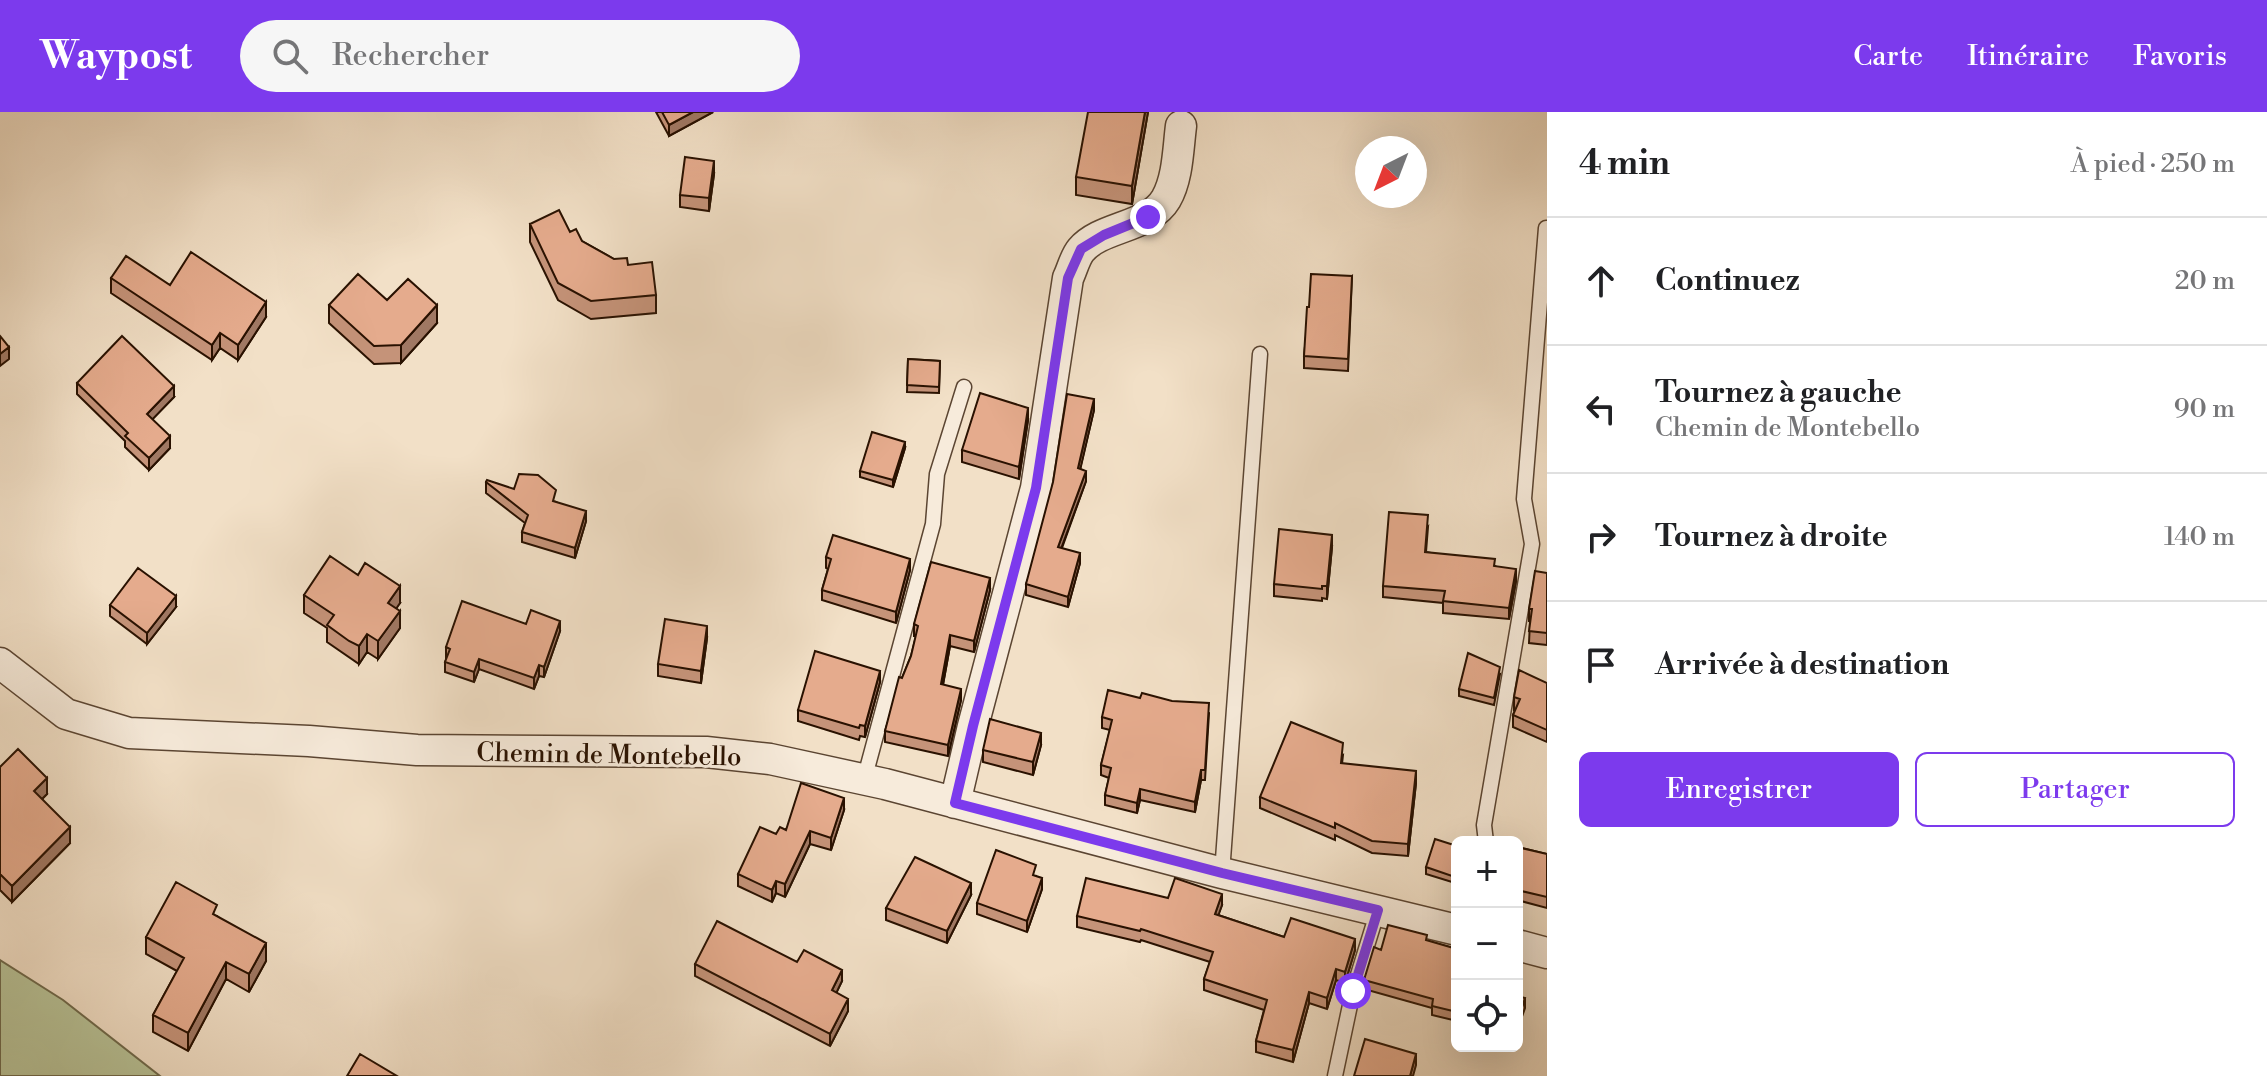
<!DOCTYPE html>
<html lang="fr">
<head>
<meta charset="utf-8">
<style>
  body { margin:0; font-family:"Libre Bodoni",serif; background:#f6f6f6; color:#202124 }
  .controls { position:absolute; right:24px; bottom:24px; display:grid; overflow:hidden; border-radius:12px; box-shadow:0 8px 32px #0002 }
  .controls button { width:72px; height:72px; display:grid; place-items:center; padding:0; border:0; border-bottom:2px solid #e0e0e0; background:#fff; color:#202124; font:40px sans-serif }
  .compass { position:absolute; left:1355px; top:24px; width:72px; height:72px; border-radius:50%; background:#fff; box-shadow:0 8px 32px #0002; rotate:222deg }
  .stop { position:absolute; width:24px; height:24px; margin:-18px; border:6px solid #7c3aed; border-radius:50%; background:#fff }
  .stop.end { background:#7c3aed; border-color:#fff; box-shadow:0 2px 8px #0008 }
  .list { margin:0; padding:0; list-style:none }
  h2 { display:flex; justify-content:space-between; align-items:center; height:104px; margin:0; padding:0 32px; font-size:34px }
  h2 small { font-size:26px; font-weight:400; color:#757577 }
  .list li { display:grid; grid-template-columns:52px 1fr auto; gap:24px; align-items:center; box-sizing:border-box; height:128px; padding:0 32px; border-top:2px solid #e0e0e0 }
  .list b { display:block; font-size:30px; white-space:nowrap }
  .list p { margin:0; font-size:26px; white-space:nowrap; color:#757577 }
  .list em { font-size:26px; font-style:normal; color:#757577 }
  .actions { display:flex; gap:16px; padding:24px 32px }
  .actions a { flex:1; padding:18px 0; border:2px solid #7c3aed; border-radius:12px; text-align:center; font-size:28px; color:#7c3aed }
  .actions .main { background:#7c3aed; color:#fff }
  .icon { flex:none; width:44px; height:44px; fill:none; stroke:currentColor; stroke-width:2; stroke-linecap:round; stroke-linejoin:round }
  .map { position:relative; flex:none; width:1547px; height:964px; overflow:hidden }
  header { display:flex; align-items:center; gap:48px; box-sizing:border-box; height:112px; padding:0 40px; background:#7c3aed; color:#fff }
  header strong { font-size:38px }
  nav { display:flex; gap:44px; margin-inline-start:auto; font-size:28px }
  .search { width:560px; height:72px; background:#f6f6f6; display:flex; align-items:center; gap:20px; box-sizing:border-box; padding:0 28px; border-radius:44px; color:#757577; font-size:30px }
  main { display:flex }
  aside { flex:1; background:#fff }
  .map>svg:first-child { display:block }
  .green { fill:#b8c398; stroke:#706a4c; stroke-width:2 }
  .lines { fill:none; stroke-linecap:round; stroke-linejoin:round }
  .lane-casing { stroke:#5b4532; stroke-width:17 }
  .street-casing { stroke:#5b4532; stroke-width:33 }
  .lane { stroke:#f7ebdb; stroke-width:14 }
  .street { stroke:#f7ebdb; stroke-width:30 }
  .wall { fill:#c59379; stroke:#291100; stroke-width:2 }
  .shaded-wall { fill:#a07863; stroke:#291100; stroke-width:2 }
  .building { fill:#e5ab8d; stroke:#291100; stroke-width:2 }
  .route { stroke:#7c3aed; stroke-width:10 }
  .labels { text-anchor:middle; stroke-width:6; stroke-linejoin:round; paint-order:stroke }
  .street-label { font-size:26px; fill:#291100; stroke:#f7ebdb }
</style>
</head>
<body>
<header>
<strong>Waypost</strong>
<div class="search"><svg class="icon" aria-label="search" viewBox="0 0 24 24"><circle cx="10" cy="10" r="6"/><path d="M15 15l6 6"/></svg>Rechercher</div>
<nav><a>Carte</a><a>Itinéraire</a><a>Favoris</a></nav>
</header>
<main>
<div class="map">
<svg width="1547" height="964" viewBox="0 0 1547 964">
  <rect width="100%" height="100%" fill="#f2e0c7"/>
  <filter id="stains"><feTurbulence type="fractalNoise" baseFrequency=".0025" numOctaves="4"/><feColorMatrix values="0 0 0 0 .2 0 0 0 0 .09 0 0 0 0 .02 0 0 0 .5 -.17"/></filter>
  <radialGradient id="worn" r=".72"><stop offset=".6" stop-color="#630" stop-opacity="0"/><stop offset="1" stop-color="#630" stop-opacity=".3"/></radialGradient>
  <path class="green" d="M0,848L63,888L160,964H0Z"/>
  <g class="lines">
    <defs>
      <path id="lane" d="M864,668L933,412L937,362L964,275
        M1486,730L1484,713L1532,432L1524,387L1546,116
        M1222,761L1260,242
        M1335,964L1353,879L1378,798"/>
      <path id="street" d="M0,551L66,602L129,621L309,629L417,638L706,640L770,647L885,672L1222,761L1457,818
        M955,691L973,614L1036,376L1068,166C1072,158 1075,145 1081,138C1101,114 1149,116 1166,87C1178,66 1178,37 1181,14
        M1517,833L1547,841"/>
    </defs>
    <use href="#lane" class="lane-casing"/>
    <use href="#street" class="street-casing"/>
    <use href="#lane" class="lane"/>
    <use href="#street" class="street"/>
  </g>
  <path class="wall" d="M656,0H713L669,24Z
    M1148,0L1132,92L1076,83V65Z
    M714,62L709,99L680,95V83Z
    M530,112L570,120L582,129L614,147L628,153L656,183V201L591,207L558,188L530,130Z
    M1352,164L1348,259L1304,256V244L1309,195Z
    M111,166L170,173L266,205L238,248L220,236L212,248L111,181Z
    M387,188L437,211L401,251L374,252L329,211V193Z
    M908,247L940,249L939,281L907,280Z
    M77,271L174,285L152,307L170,336L149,358L125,335V329L77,282Z
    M1094,298L1080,357L1086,369L1062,436L1080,451L1068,495L1026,483V472Z
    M1028,308L1019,367L962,350V338Z
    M905,336L893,375L860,365V359Z
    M486,370L556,390L586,409L575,446L522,430V420L525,411L486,381Z
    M1428,415L1426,440L1495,454L1516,469L1509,507L1443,501V491L1383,485V474Z
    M1332,435L1327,487L1322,486V489L1274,484V472Z
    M826,445L910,458L896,511L822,488V478L828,457L826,456Z
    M1547,461V533L1529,531L1530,509H1529V497Z
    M990,478L974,540L950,534L943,573L961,588L948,644L885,630V619L902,566L911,544L916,524H914V512Z
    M304,483L400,491L396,496L400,516L378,547L367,540L359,552L327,530V516L304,501Z
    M110,493L176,495L147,532L110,504Z
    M526,512L560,519L544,565L539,564L534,577L479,557L474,570L445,560V550L447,546H446V535Z
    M707,526L701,571L658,564V552Z
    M1500,562L1494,593L1459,584V577Z
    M880,570L865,625L860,624L859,628L798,609V598Z
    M1547,571V630L1513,615V603L1515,598H1514V585Z
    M1140,586L1209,601L1205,668H1201L1195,700L1140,688L1137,701L1105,693V683L1109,666L1101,663V653L1110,618L1102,616V605Z
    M1041,633L1033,663L983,650V638Z
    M1343,643L1342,652L1416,671L1408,744L1372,741L1335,723V728L1260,696V685Z
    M0,655L47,682L42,687L70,731L12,790L0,778Z
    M844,698L831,738L810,732L785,785L776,781L772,790L738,774V762L776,722Z
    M1457,734V755L1452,770L1426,762V755Z
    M1517,735L1547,742V796L1517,788Z
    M1036,764L1042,777L1027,820L977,802V791Z
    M971,783L947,831L886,808V796Z
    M1168,786L1222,793L1218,803L1284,825L1355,838L1345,871L1336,868L1327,897L1309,891L1293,950L1256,940V929L1264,898L1204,878V867L1210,850L1141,828L1140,830L1077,815V804Z
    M217,804L266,849L249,880L226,867L188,939L153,920V903L177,859L146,842V825Z
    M1427,829L1457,837V909L1432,903V896L1364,877V868L1381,838Z
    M797,850L842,869L836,881L848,899L830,934L695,864V852Z"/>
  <path class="shaded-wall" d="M693,0H713L669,24V13Z
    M1145,0H1148L1132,92V74Z
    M714,49V62L709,99V86Z
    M266,190V205L238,248V233Z
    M437,193V211L401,251V233Z
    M220,221V236L212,248V233Z
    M9,235V247L0,254V242Z
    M174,274V285L147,313V302Z
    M1094,287V298L1078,367V356Z
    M1028,296V308L1019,367V355Z
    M170,324V336L149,358V346Z
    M905,330V336L893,375V368Z
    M1086,359V369L1058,445V435Z
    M586,399V409L575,446V436Z
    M1332,423V435L1327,487V474Z
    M1080,441V451L1068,495V485Z
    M910,447V458L896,511V500Z
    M1516,457V469L1509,507V496Z
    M990,466V478L974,540V529Z
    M400,474V491L388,509V491Z
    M176,484V495L147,532V521Z
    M400,499V516L378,547V529Z
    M560,509V519L544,565V555Z
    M707,514V526L701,571V559Z
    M367,522V540L359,552V534Z
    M950,523V534L941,583V572Z
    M479,547V557L474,570V560Z
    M539,553V564L534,577V566Z
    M880,559V570L865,625V614Z
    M961,577V588L948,644V633Z
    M1041,621V633L1033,663V650Z
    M1201,658V668L1195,700V690Z
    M1416,659V671L1408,744V732Z
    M47,666V682L34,695V679Z
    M1140,677V688L1137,701V691Z
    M844,686V698L831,738V726Z
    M70,715V731L12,790V774Z
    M810,719V732L785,785V772Z
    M1457,748V755L1452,770V764Z
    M1042,766V777L1027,820V809Z
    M776,769V781L772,790V778Z
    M971,771V783L947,831V819Z
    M1222,782V793L1215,813V802Z
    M1355,827V838L1345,871V860Z
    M266,831V849L249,880V862Z
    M226,850V867L188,939V921Z
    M1336,857V868L1327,897V886Z
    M842,858V869L832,890V878Z
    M1309,880V891L1293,950V938Z
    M1525,886V896L1517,919V910Z
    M848,887V899L830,934V922Z
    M1416,942V953L1413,964H1410Z"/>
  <path class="building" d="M662,0H693L669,13Z
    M1088,0H1145L1132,74L1076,65Z
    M685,45L714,49L709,86L680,83Z
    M559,98L570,120L576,117L582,129L614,147L627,146L628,153L652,150L656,183L591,189L558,171L530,112Z
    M191,140L266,190L238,233L220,221L212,233L111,166L126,144L170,173Z
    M358,162L387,188L408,167L437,193L401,233L374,234L329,193Z
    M1311,162L1352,164L1348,247L1304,244L1307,195H1309Z
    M0,224L9,235L0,242Z
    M122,224L174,274L147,302L170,324L149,346L125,324L128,321L77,271Z
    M908,247L940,249L939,275L907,273Z
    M980,281L1028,296L1019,355L962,338Z
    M1067,282L1094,287L1078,356L1086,359L1058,435L1080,441L1068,485L1026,472L1053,370Z
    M872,320L905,330L893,368L860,359Z
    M519,362L538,363L556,378L553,389L586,399L575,436L522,420L528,403L486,370L487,368L514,377Z
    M1389,400L1428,403L1425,440L1495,447L1494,454L1516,457L1509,496L1443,489L1445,479L1383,474Z
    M1279,417L1332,423L1327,474H1322V477L1274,472Z
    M833,423L910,447L896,500L822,478L831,447L826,445Z
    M330,444L358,463L365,451L400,474L388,491L400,499L378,529L367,522L359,534L349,529L327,513L334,503L304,483Z
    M931,450L990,466L974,529L950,523L941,572L961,577L948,633L885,619L899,565L902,566L911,544L918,514L914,512Z
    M138,456L176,484L147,521L110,493Z
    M1535,459L1547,461V521L1529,519L1532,497H1529Z
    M462,489L526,512L531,498L560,509L544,555L539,553L534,566L479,547L474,560L445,550L450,537L446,535Z
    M665,507L707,514L701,559L658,552Z
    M815,539L880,559L865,614L860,613L859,616L798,598Z
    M1468,541L1500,555L1494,586L1459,577Z
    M1519,558L1547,571V618L1513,603L1520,587L1514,585Z
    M1108,578L1140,586L1142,581L1172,589L1209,591L1205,658H1201L1195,690L1140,677L1137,691L1105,683L1111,656L1101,653L1112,608L1102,605Z
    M990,607L1041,621L1033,650L983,638Z
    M1291,610L1343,631L1341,651L1416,659L1408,732L1372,729L1335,711V716L1260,685Z
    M18,637L47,666L34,679L70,715L12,774L0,762V655Z
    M801,671L844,686L831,726L810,719L785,772L776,769L772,778L738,762L760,715L776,722L780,715L786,718Z
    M1435,727L1457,734V748L1452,764L1426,755Z
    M1517,735L1547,742V785L1517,778Z
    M996,738L1036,753L1033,763L1042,766L1027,809L977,791Z
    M915,745L971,771L947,819L886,796Z
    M1086,766L1168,786L1175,766L1222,782L1215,802L1284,825L1291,806L1355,827L1345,860L1336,857L1327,886L1309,880L1293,938L1256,929L1267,888L1204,867L1213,840L1141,817L1140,819L1077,804Z
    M176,770L217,793L213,802L266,831L249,862L226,850L188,921L153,903L184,846L146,825Z
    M717,809L797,850L804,838L842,858L832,878L848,887L830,922L695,852Z
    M1388,813L1427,823L1426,828L1457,837V900L1432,894L1433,887L1364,868L1374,835L1381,838Z
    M1517,884L1525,886L1517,910Z
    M1365,927L1416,942L1410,964H1354Z
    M360,942L397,964H347Z"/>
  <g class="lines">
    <path class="route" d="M1148,105L1104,123L1081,137L1068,166L1036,376L973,614L955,691L1222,761L1378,798L1353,879"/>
  </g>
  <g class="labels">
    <g class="street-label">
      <text transform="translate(609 642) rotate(1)" y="9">Chemin de Montebello</text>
    </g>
  </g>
  <rect width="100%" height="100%" filter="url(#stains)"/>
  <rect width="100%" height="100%" fill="url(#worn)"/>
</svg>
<div class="controls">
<button>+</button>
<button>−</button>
<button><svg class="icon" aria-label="locate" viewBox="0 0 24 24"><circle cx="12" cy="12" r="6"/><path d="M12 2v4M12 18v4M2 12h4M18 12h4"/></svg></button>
</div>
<svg class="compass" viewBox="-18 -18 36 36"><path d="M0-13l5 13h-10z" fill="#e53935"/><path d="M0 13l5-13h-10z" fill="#757577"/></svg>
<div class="stop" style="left:1353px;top:879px"></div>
<div class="stop end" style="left:1148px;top:105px"></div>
</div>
<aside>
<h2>4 min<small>À pied · 250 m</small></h2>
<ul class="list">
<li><svg class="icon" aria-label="ahead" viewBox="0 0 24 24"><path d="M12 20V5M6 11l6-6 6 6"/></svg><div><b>Continuez</b></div><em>20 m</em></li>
<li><svg class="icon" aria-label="left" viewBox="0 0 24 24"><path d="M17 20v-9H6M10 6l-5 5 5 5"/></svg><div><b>Tournez à gauche</b><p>Chemin de Montebello</p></div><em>90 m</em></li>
<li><svg class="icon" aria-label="right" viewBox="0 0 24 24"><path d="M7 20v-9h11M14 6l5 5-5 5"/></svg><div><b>Tournez à droite</b></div><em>140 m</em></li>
<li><svg class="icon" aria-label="arrive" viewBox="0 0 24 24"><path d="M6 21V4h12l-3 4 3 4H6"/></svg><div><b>Arrivée à destination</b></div></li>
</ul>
<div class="actions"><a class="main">Enregistrer</a><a>Partager</a></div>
</aside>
</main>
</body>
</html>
